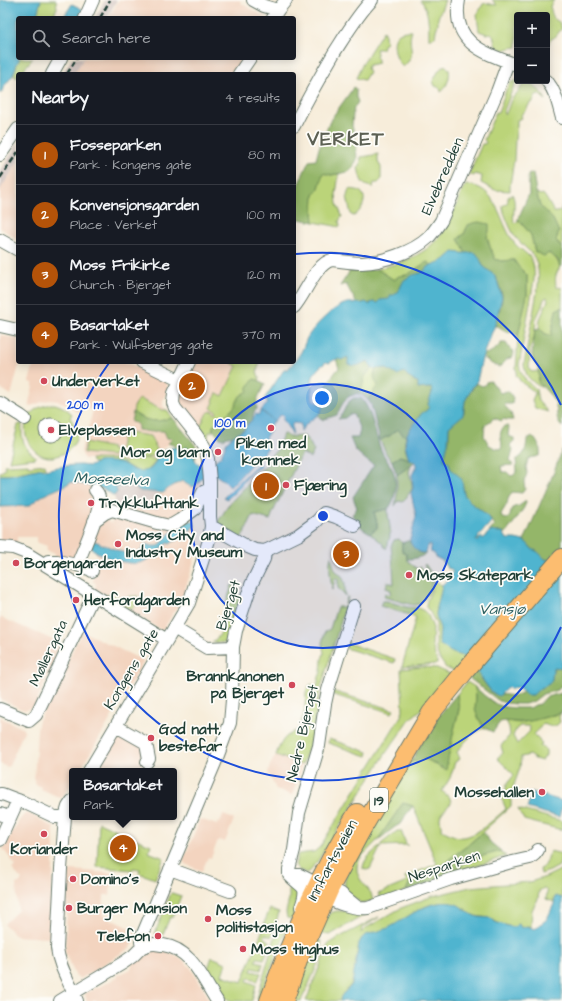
<!DOCTYPE html>
<html lang="en">
<head>
<meta charset="utf-8">
<style>
  body { margin:0; font-family:"Architects Daughter",sans-serif; background:#242831; color:#f1f3f6 }
  .controls { position:absolute; right:12px; top:12px; display:grid; overflow:hidden; border-radius:4px; box-shadow:0 2px 10px #0003 }
  .controls button { width:36px; height:36px; display:grid; place-items:center; padding:0; border:0; border-bottom:1px solid #363941; background:#171b24; color:#f1f3f6; font:20px sans-serif }
  .you { position:absolute; left:322px; top:398px; width:14px; height:14px; margin:-10px; border:3px solid #fff; border-radius:50%; background:#1a73e8; box-shadow:0 0 0 6px #1a73e833 }
  .badge { display:grid; place-items:center; width:26px; height:26px; border-radius:50%; background:#b45309; color:#fff; font-size:13px; font-weight:700 }
  .pin { position:absolute; translate:-50% -50%; border:2px solid #fff; box-shadow:0 1px 4px #0006 }
  .popup { position:absolute; left:69px; top:768px; width:108px; height:52px; box-sizing:border-box; display:grid; place-content:center; border-radius:4px; background:#171b24; filter:drop-shadow(0 1px 3px #0005); font-size:13px; white-space:nowrap; color:#9ea1a6 }
  .popup b { font-size:15px; color:#f1f3f6 }
  .popup::after { content:''; position:absolute; left:50%; top:100%; margin-left:-8px; border:8px solid transparent; border-top-color:#171b24 }
  .list { margin:0; padding:0; list-style:none }
  h2 { display:flex; justify-content:space-between; align-items:center; height:52px; margin:0; padding:0 16px; font-size:17px }
  h2 small { font-size:13px; font-weight:400; color:#9ea1a6 }
  .list li { display:grid; grid-template-columns:26px 1fr auto; gap:12px; align-items:center; box-sizing:border-box; height:60px; padding:0 16px; border-top:1px solid #363941 }
  .list b { display:block; font-size:15px; white-space:nowrap }
  .list p { margin:0; font-size:13px; white-space:nowrap; color:#9ea1a6 }
  .list em { font-size:13px; font-style:normal; color:#9ea1a6 }
  .icon { flex:none; width:22px; height:22px; fill:none; stroke:currentColor; stroke-width:2; stroke-linecap:round; stroke-linejoin:round }
  .map { position:relative; flex:none; width:562px; height:1001px; overflow:hidden }
  .search { position:absolute; background:#171b24; box-shadow:0 2px 10px #0003; left:16px; top:16px; width:280px; height:44px; display:flex; align-items:center; gap:10px; box-sizing:border-box; padding:0 14px; border-radius:4px; color:#9ea1a6; font-size:15px }
  .panel { position:absolute; background:#171b24; box-shadow:0 2px 10px #0003; left:16px; top:72px; width:280px; height:292px; border-radius:4px }
  .map>svg:first-child { display:block }
  .built { fill:#f3d4bf }
  .industrial { fill:#cfc0bb }
  .green { fill:#bbd479; stroke:#6d8856; fill-rule:evenodd }
  .forest { fill:#94b669; stroke:#5a7a4e }
  .water { fill:#50b4cf; stroke:#387882 }
  .lines { fill:none; stroke-linecap:round; stroke-linejoin:round }
  .minor-casing { stroke:#6b7b6e; stroke-width:14 }
  .highway-casing { stroke:#6b7b6e; stroke-width:20 }
  .minor { stroke:#fff; stroke-width:12 }
  .highway { stroke:#fcbd6f; stroke-width:18 }
  .rail { stroke:#1f3d34; stroke-width:2.5; stroke-dasharray:6 3; stroke-linecap:butt }
  .ring { fill:none; stroke:#1d4ed8; stroke-width:2 }
  .poi-dot { fill:#d1495b; stroke:#fdfcf7; stroke-width:1.5 }
  .labels { text-anchor:middle; stroke-width:3.5; stroke-linejoin:round; paint-order:stroke }
  .shield { fill:#fdfcf7; stroke:#62766e; stroke-width:1 }
  .shield-label { font-size:14px; font-weight:bold; fill:#1f3d34 }
  .street-label { font-size:15px; fill:#1f3d34; stroke:#fdfcf7 }
  .poi-label { font-size:15px; font-weight:bold; fill:#1f3d34; stroke:#fdfcf7; text-anchor:start }
  .water-label { font-size:16px; font-style:italic; fill:#2e6162; stroke:#fdfcf7 }
  .district-label { font-size:19px; font-weight:bold; letter-spacing:1px; fill:#5c6053; stroke:#fdfcf7 }
  .centre { fill:#1d4ed8; stroke:#fdfcf7; stroke-width:2 }
  .ring-label { font-size:12px; text-anchor:middle; font-weight:bold; fill:#1d4ed8; stroke:#fdfcf7; stroke-width:3.5; stroke-linejoin:round; paint-order:stroke }
</style>
</head>
<body>
<div class="map">
<svg width="562" height="1001" viewBox="0 0 562 1001">
  <rect width="100%" height="100%" fill="#fdfcf7"/>
  <filter id="ink" filterUnits="userSpaceOnUse"><feTurbulence type="fractalNoise" baseFrequency=".025" numOctaves="2"/><feDisplacementMap in="SourceGraphic" scale="8" xChannelSelector="R" yChannelSelector="G"/><feConvolveMatrix kernelMatrix="1 2 1 2 8 2 1 2 1" color-interpolation-filters="sRGB"/></filter>
  <filter id="wash" filterUnits="userSpaceOnUse"><feTurbulence type="fractalNoise" baseFrequency=".012" numOctaves="4" result="noise"/><feDisplacementMap in="SourceGraphic" scale="16" xChannelSelector="R" yChannelSelector="G"/><feGaussianBlur stdDeviation="0.9" result="paint"/><feColorMatrix in="noise" values="0 0 0 0 0 0 0 0 0 0 0 0 0 0 0 0 0 1.4 0 .05"/><feComposite in="paint" operator="in"/></filter>
  <g filter="url(#wash)">
    <rect width="100%" height="100%" fill="#f7edda"/>
    <path class="built" d="M119,0H240L242,4L267,18H108Z
      M84,58H244L234,74H74Z
      M18,162V241L14,237L0,228V190Z
      M0,335L18,339V362H20L11,395L0,388Z
      M34,362H124L145,370L165,380L168,388L163,400V406L187,435L173,439L162,449L152,459L123,462L119,459H84L81,451L84,439L86,440L93,410L87,408L76,412L71,407L64,403L58,401L50,400L45,401L31,406L29,405V402L33,387V383L29,382Z
      M197,362H260L257,371L260,381L254,379L213,426L212,432H209L207,441L204,435L188,415L179,399Z
      M182,481L191,487L199,483L200,481L201,483L192,504L195,521L199,535V543L189,578L181,601L163,630H161L95,589L96,583L93,582L98,557L94,549L90,548L98,524L101,525L102,520L104,519L111,523L117,508L144,509L158,508L157,492L166,490L169,488Z
      M71,482L92,487L96,500L75,561L54,558L55,554L46,550L47,546L36,542V537H17V544L0,542V507L29,506L32,503L41,497L51,492L62,488Z
      M0,617L60,643L54,658L56,659L35,705L29,709L24,710L0,699Z
      M82,631L144,661L93,749L79,771H72V783L63,796L59,797L41,789V787L34,783L37,730L39,720Z
      M0,717L22,728L24,731L9,766L7,767L0,764Z
      M124,733L143,744L150,764L148,769L151,771H98L118,735Z
      M276,755L302,765L292,795L276,789L268,773L270,765Z
      M26,812L54,828L53,871L49,938L16,936L4,924L18,910L16,884L19,883L22,880L12,869L16,866L3,849L19,821Z
      M223,815L234,819L225,842L218,840L211,858L208,857L202,871L185,864L183,860L200,819L217,825L218,822H220Z
      M71,870L112,873L110,895H104L103,915L137,932L130,948L80,979L76,977L65,952L68,873Z
      M155,949L164,950L179,957L190,967L206,993L209,1001H87L85,994L118,977V975L131,969L133,962L139,956Z"/>
    <path class="industrial" d="M105,0H117L107,18H95Z
      M72,58H84L74,74H62Z
      M18,143V162L0,190V172Z
      M133,486L140,491L157,492L158,509H144L117,508L114,496L117,491L116,490V487Z"/>
    <path class="green" d="M41,0H56L57,8L52,18H36Z
      M420,0H445L438,18V24L436,30L435,37L429,39C429,27 429,8 420,0Z
      M492,0H554L550,6L553,18L559,22L562,28L556,36L550,40L547,48V15H517V47L510,48L504,50L496,47L493,35L491,33L487,34L479,31L477,15L483,4C488,2 491,5 497,5Z
      M383,31L385,35L386,43L383,45L382,49H376L377,54L376,57L378,59V63L369,65L367,68L369,72L364,80L356,78L364,61Z
      M407,31H412C406,46 419,53 403,67C396,62 390,40 398,34C400,32 404,31 407,31Z
      M20,58H33L20,74H18V76L17,78L13,75L17,64Z
      M445,65C446,66 449,69 449,70C451,76 446,89 441,92L440,88L435,86L433,81L439,70Z
      M516,80H517V81C532,81 538,87 546,100L539,94L536,95L532,103H530L526,110L521,115L522,118L519,119L517,120V126L515,139L514,160L510,185V191L495,190L481,183L482,176L475,174L474,176L469,174L482,144H485L486,142L484,140L496,112L498,113L506,90L510,83ZM517,82H521L523,83C521,91 515,94 511,100C509,105 508,109 506,113L504,114L503,113L515,83Z
      M378,154V162L381,167V180L378,183H374L373,187C360,186 361,178 358,168L360,166L361,157L368,156Z
      M323,173L331,175L339,174L336,194L337,204L342,216L339,221L340,227L314,222L313,211L314,195L319,188Z
      M466,185C495,185 499,217 510,236C513,242 517,247 522,250C524,252 527,254 529,256C534,262 535,273 534,280L519,365C522,378 526,381 536,389L538,401L548,412L535,408L532,400L534,396L535,392L521,382L516,375L517,372L516,369L518,336L527,295V275L517,266L514,260L501,261L495,259L490,247L487,237L489,231L468,225L464,234L458,239L463,247L466,254C452,250 454,254 444,260C440,263 436,263 431,265L428,262L407,275L399,276L394,280L377,269C406,262 432,253 447,225C454,214 458,200 463,188Z
      M349,189C353,190 359,189 362,193C368,201 360,212 354,216L351,215L347,196Z
      M536,192L540,195L543,194L546,198L554,212H558L561,210L562,206V247H560L556,240L559,232L553,220L540,206Z
      M512,194C517,203 512,213 514,223L517,222L518,219L531,235L535,252C549,253 555,253 560,267C555,275 555,277 556,287L562,288V307L556,310L551,336L544,333L539,328L540,319L548,300L547,297L544,299L542,306L536,319L534,338L530,348L529,367L530,371L533,372L538,371L539,376L538,382L542,387H540C530,380 526,377 524,365L538,286C539,273 539,260 529,251C524,246 518,241 514,235C509,226 505,216 502,206C507,204 508,203 508,197Z
      M232,362H260L257,371L260,381L254,379L248,391L237,403L233,409L217,422L213,426L212,432H209L207,441L200,431L201,430L200,427L207,413L212,411L216,415L217,412L211,408L214,402L213,401L217,393L223,396L237,366L232,363Z
      M372,368L376,369L374,374L379,385L368,400L362,395L357,394C362,388 363,384 364,377Z
      M140,399L162,410H167L173,418C157,422 147,423 133,412L135,403Z
      M55,404C62,406 67,409 72,414L70,417L73,423L74,433H78C76,442 72,449 64,453C29,474 2,407 55,404Z
      M20,424H22C21,440 24,448 36,457L35,458L9,461L18,425Z
      M397,429L406,437C403,444 406,452 409,459L400,456L392,461L387,455L380,440L391,435Z
      M123,432L150,436L157,449L153,456L145,458L119,453Z
      M283,434H285L289,437L304,436L310,443L314,451L310,458L302,453L273,512L270,520L253,515L241,539L217,523L230,503L266,465L269,463V457L277,450Z
      M86,442L112,448L111,450L115,451L113,456L84,453V451Z
      M91,459H119L123,462C133,460 147,456 156,460C151,469 145,474 135,470C130,468 126,464 120,463L98,462L96,463L92,462Z
      M28,464V466L45,464L46,468H42L9,475H0V472L3,471L5,468L4,465Z
      M411,465L409,472L412,484V489L403,502L398,501L395,506L397,495V475Z
      M388,509C387,517 391,525 390,533C390,539 388,544 386,549L382,543L370,533L377,528V523L374,512Z
      M399,539L402,543V552L406,554L407,560L417,569L421,567C424,571 430,576 431,581C434,588 425,599 420,604L413,605L384,597L385,593L390,595L391,590L386,588L387,582L394,584L393,566L391,546L394,540Z
      M331,556C333,564 334,572 342,576L345,583V596L338,588V579H335L332,590C331,579 328,567 331,556Z
      M425,564L434,577L436,583L442,585C441,595 437,604 436,614C436,619 439,624 440,629C440,635 439,639 440,645L466,658L455,672L446,668L439,658L436,648V624L430,612L426,607C426,601 428,598 431,592C437,582 430,574 424,565Z
      M232,585L240,587L238,595L241,598L228,643L212,642C223,635 225,623 229,611L227,610L225,607Z
      M114,594L122,599L131,596H138L133,609L129,607L128,609L106,595Z
      M347,597H348L318,698L313,737L302,765L276,755C278,749 282,740 287,736C289,735 291,734 293,732L297,731L298,729L301,728L302,725L301,721C306,712 305,702 306,692C307,689 309,686 311,684L317,687L319,677L321,672L322,659L324,653L322,643L325,632L330,629L337,607H344Z
      M382,601H387L406,607L418,608L424,611L428,615L433,628L432,645L437,662V664L402,667L416,617L380,606Z
      M347,643L395,659L394,663L345,648Z
      M422,667L437,668L452,675L429,703L410,719L386,753L317,862C312,865 313,871 307,873L299,870L295,865L298,854L314,852L320,847L401,716L403,710L401,669Z
      M467,682L475,687L476,697L475,709L479,719L484,728C472,733 465,741 457,752L460,759L455,762L450,778L442,791L450,798L451,803C447,808 439,813 440,820C441,825 443,825 442,830C446,832 455,837 460,837C474,839 495,818 506,809L501,797L506,790V785L514,775L497,758L503,753L501,746L510,735L509,727L506,721L520,723L547,717L561,713L559,717L560,722C555,728 550,727 544,724C539,726 540,730 535,733L534,735L542,743L540,746L546,750V755L542,761L535,759L529,755L521,757L520,768L516,779L513,788L511,791V806L467,846L452,857L439,868L411,879L406,891L381,900L378,894L407,882L405,877L437,864L413,806L403,803L377,841L363,855L359,860L357,866V872L360,879L371,893L373,901L361,903C357,900 352,897 348,893C341,885 347,871 351,862L411,762L426,759L445,770L453,734L459,710L457,694ZM520,726H529L530,731L517,744L513,736L516,729Z
      M332,691L394,710L392,713L331,694Z
      M329,739L368,752L367,756L328,743Z
      M518,809L562,821V830L524,820Z
      M99,822L138,840L151,845L148,852L164,858L155,879L139,873L140,869L133,868L132,870L97,867Z
      M397,831H401L406,844L408,845L381,846L370,869L366,870L363,869C363,859 373,852 381,846V844Z
      M501,851V853L506,856L457,873L465,862L476,860L482,856Z
      M550,851L562,854L559,866L550,871L541,874L540,869C547,867 548,857 550,851Z
      M562,869V898L556,896L554,898V902L546,899L547,892L544,888L539,891L538,899L532,910L531,927L527,926L521,928L518,924L515,927H513L498,923L490,918L475,916L471,914L466,909L461,908L458,905C453,904 448,903 443,903C423,902 406,920 389,928C381,932 371,932 363,937C355,949 357,966 353,980C351,988 341,992 340,1001H306L328,945L331,942L338,938L379,917L362,928L361,933L366,928L401,908L433,896L470,887L530,882L546,877Z
      M293,883L297,885L301,899L292,919L287,918L286,912L289,899V884Z
      M171,893H172L181,896L172,918L170,917L162,936L156,935L155,933Z
      M270,909L279,912L275,926L269,924L268,927L274,930L271,937L265,934L264,938L270,941L268,948L261,946V949L267,952L264,959L257,958L256,961L263,963L261,970L252,968L251,971L261,973L257,982L254,979L248,978L247,981L256,985L252,1001H232L227,999L220,991L208,970V968L212,957L226,963L222,975L242,982L265,924L264,923Z
      M337,911L367,912L368,913L330,935L324,934L319,932C324,922 325,913 337,911Z
      M285,926L288,927L259,998L256,1001L277,931L283,927Z
      M316,939L321,941C325,954 307,987 301,1001H291Z"/>
    <path class="forest" d="M353,87L356,89V97L358,102L354,108L353,114L352,126L355,135L357,159L353,168L348,172L331,175L323,173L319,188L314,195L313,211L314,222L294,218V194L308,163L309,161L316,160L319,148L331,119L351,91Z
      M533,173L536,192L540,206L553,219L559,232L556,240L560,246L562,247V266L560,267L558,260L549,253L544,256L535,252L531,235L518,219L529,194L528,175Z
      M479,222L489,224V231L487,237L490,247L495,259L501,261L514,260L518,266L527,275V295L518,336L512,332L505,331L498,326H495L502,301V294L497,280L494,275L483,266L471,252L466,254L463,247L458,239L464,234L468,225L473,223Z
      M428,262L431,265C428,267 425,271 421,273C416,276 410,276 405,281C401,284 401,290 396,294C394,296 391,297 389,299C385,301 381,300 378,303L374,302L370,303V305L365,302L360,304H357L346,284L340,286L350,271V269L368,270L377,269L394,280L399,276L407,275L425,263Z
      M562,307V427C555,421 558,410 555,402C551,394 544,389 538,382L539,376L538,368L533,360L532,355L535,330L541,329L544,333L551,336L556,310Z
      M501,343H506L510,349L514,352L513,357L507,359L503,364L499,367L492,364L483,357L484,354C491,353 498,348 501,343Z
      M348,357V364C358,369 361,361 369,362L372,368L364,377C363,383 363,391 356,394C352,396 350,395 347,398C342,403 340,409 337,415L322,420L318,416L323,406L319,403C323,390 330,378 339,368L336,359Z
      M382,368C394,369 391,376 404,372L406,373L408,377L418,382V389L425,388H432L433,390L428,404L429,407C425,412 425,411 421,414C417,418 409,431 406,437L397,429L391,435L380,440L371,404L368,400L378,385C374,380 373,376 376,369Z
      M254,379L260,381L265,384C261,392 255,400 257,409L254,412L252,420L248,423L246,428L234,436L227,437L223,439L220,438L213,430V426L217,422L233,409L240,396L248,391V387Z
      M490,381L492,382L500,393L507,391L510,393L513,398L512,404H505L504,405L511,413L513,420H507L503,419L502,421L494,418L485,425L484,436L489,445L495,448L501,449C504,439 496,437 504,426H507L509,427L508,436L514,438V441L510,445L513,449L510,461L513,465L501,466L502,472H507L511,476L514,475L517,471L516,460C525,455 526,449 527,440L532,436C537,441 541,447 540,455C536,458 532,456 528,459L526,467L527,473L524,482L525,489L522,493L512,492L508,499L507,504L501,514L502,518L507,519L510,516L511,511L514,507L519,506L526,501C526,502 526,504 525,505C525,508 507,532 505,534L504,532H489L495,525L491,521L490,518L481,510L473,505L466,497L464,494L462,481L461,478L451,469L449,463L444,459L449,438V427L461,416L464,413L465,401L476,383L482,386L485,385L486,382Z
      M354,398H361C374,413 374,435 382,452C386,460 394,469 395,477C396,488 396,500 388,509L374,512L377,523V528L370,533L362,528L352,515L357,508L353,497L374,465L366,460L355,450L350,438H358L360,430L354,415L350,414L345,418L338,419C345,413 345,402 354,398Z
      M133,412C147,423 157,422 173,418L196,446L198,452L195,459L187,447H186C181,452 181,448 175,448V446L168,443L173,439L167,438L164,431H156L151,432L138,430C138,424 137,423 131,422Z
      M562,450V547L550,561L545,559L538,552L532,549L527,543L524,541L554,472Z
      M400,456L415,461L411,465L397,475L392,461Z
      M410,540V543L420,553H425L427,548L426,554C419,558 414,559 407,559L406,554L402,552V543Z
      M555,667H562V686L557,690L543,694L534,701L525,704H517L505,703L499,701L469,678L476,669L480,677L492,693L499,696L501,694L513,696L522,693L523,690L525,694L533,695L539,689L549,684L552,679L553,670Z
      M475,687L485,696L496,704L505,707L516,708H530L535,705L540,704L546,697L562,693V712C549,716 536,721 522,722C515,723 508,720 500,722L493,732L484,728L479,719L475,709L476,697Z
      M457,694L459,709L453,734L446,770L426,759L411,762L432,724Z
      M403,803L413,806L405,816L402,823L395,827L377,841Z
      M483,832L491,843L501,851L482,856L476,860L465,862L457,873L406,891L411,879L439,868L452,857L467,846Z"/>
    <path class="water" d="M0,0H41L36,18H18V58H20L17,64L13,75L3,88V90L0,94Z
      M72,4L84,10L79,18H63Z
      M453,252C458,252 462,254 466,253C470,253 472,252 476,253L479,257L483,266L494,275L497,280L502,297L495,325L486,347L482,359L477,381L473,386L465,401L463,415L449,427L448,443L444,459L449,463L451,469L461,478L462,481L464,494L466,497L473,505L481,510L491,520V522L478,537L479,539L476,540V541H479L481,537H482L483,539L490,531L496,532H503L507,539H515L524,541L527,543L532,549L538,552L545,559L562,565V667L553,668L552,679L549,684L539,689L533,695H526C523,691 517,683 511,690L508,687L499,696C486,692 478,667 466,658C462,655 456,655 451,652C447,650 444,647 440,645C438,640 440,635 440,629C439,624 436,619 436,614C437,604 441,595 442,585L449,578L453,571L451,569L447,568L443,561L435,557L433,552L431,553L430,544L428,545L425,553C418,553 411,547 410,540L416,516L411,493L413,488L412,475L416,467V464L414,461L409,459C403,441 404,436 416,421C418,419 420,415 422,413C425,411 426,412 429,407L428,404L433,390L432,388H425L418,389V382C408,379 410,377 404,372L397,375L385,368L373,369L368,361C360,363 358,369 348,364V357L341,360C337,357 333,361 329,363L326,362C323,365 320,366 318,369C309,377 312,390 313,400L323,406C319,419 311,417 305,426C303,427 302,430 301,432V424L292,423V434L282,418L284,417L282,415L279,416L270,426V430L265,438L268,446L267,449L262,455L255,460L248,468L230,487L223,480L214,474V475L203,477C194,487 196,491 182,481L169,488L163,493L140,491L133,486L116,487V490L118,491L114,496L107,491L97,487L71,482C62,488 51,491 42,496C37,499 33,503 29,506L0,507V475H9L43,468L45,470C56,467 68,465 80,465C83,465 86,466 89,466C93,466 94,463 98,462C103,461 115,462 120,463C126,464 129,468 134,470C137,471 141,471 144,471C158,469 154,456 163,451C166,450 169,448 172,448C180,447 180,452 187,447L192,454L197,463L203,466L212,463L221,456L227,441L239,432L244,430L247,425L252,420L256,414L258,415L261,411L274,421L261,410L268,403L265,398L285,368L286,370H287C291,365 295,361 299,355C303,350 304,344 307,338C313,327 334,306 347,303C353,302 359,305 366,302L370,305V303L374,302L378,303L380,300L389,299L391,295H394L398,292L404,280L413,275L421,273L431,265L444,260Z
      M259,463L262,466L261,467L256,469L251,472L238,489L227,499L224,497L250,471Z
      M188,521H194L195,526L192,528L191,530L184,531L178,536V538L176,541H174L170,544L167,543C162,549 147,562 139,563C129,565 109,559 100,554C96,552 93,549 90,547L92,540L122,552L134,555L142,550L145,544L152,546H159L170,533L176,531C178,527 182,526 184,522L187,523Z
      M532,792L562,801V807L559,817L527,808Z
      M556,896L562,898V1001H340C340,993 348,991 352,984L359,943L362,938L364,936C369,934 374,932 379,931C382,929 387,929 390,927C409,917 428,899 452,903C460,904 466,911 473,915C478,918 484,917 490,918C493,919 493,920 495,922C498,923 511,927 513,927C515,927 516,926 518,924H519L521,928L527,926L535,929L547,919L554,904L555,897Z"/>
  </g>
  <g filter="url(#ink)">
    <g class="lines">
      <defs>
        <path id="minor" d="M253,0L264,6L278,10
          M459,0C451,43 484,53 517,65
          M85,18L93,0
          M273,18L278,10L286,0
          M52,74L61,58
          M239,74L250,58
          M547,81C556,92 558,104 562,118
          M294,126C306,101 320,77 334,53C345,36 358,14 372,0
          M0,155L18,129
          M0,240L18,250
          M294,307C305,295 316,263 332,260C342,261 352,263 362,263C383,262 413,252 428,238C433,233 437,227 441,221L497,92L508,62
          M0,326L18,330
          M142,362L181,381
          M0,403L21,416L25,419
          M45.5 430a5.5 5.5 0 1 1 11 0a5.5 5.5 0 1 1-11 0Z
          M94,521L105,513L112,510L157,523L170,526L180,520L195,509L203,492L210,489
          M211,526L248,547L255,550L265,551L298,535L317,521L324,513L336,517L355,526
          M0,547L13,548L26,553L167,640
          M48,561H57L77,565C82,552 102,509 99,498C99,495 97,492 95,490
          M77,565L92,570V571
          M174,628L207,648L233,647
          M0,709L29,721L36,715L93,596
          M116,726L146,743L149,759L147,762
          M89,771L189,603L209,540L211,526L210,517V481L208,459L204,446L195,433L175,408L173,403L174,393L189,362
          M0,794H2L23,802L55,817H65
          M72,801L68,807L65,817L61,869L57,948C59,967 70,983 77,1001
          M0,814L6,816
          M0,840L18,800
          M170,869L230,891
          M289,875V869L294,850L299,813L319,746L325,704L328,690L354,606
          M289,875H300L318,884L340,893L357,907
          M289,875C302,889 309,884 301,907
          M319,895C333,901 352,910 368,908L451,879L508,863L530,858L535,854L538,850
          M142,947C146,946 150,944 154,944C157,944 160,945 163,945C192,949 203,980 217,1001
          M60,1001L123,963L133,956L142,947L141,942L142,936L215,763L230,723L232,700L233,647L236,631L251,585L264,559L265,551"/>
        <path id="highway" d="M269,1001C292,936 321,872 357,813
          M284,1001L299,958L330,888L362,829L431,713L465,671L562,558"/>
      </defs>
      <use href="#minor" class="minor-casing"/>
      <use href="#highway" class="highway-casing"/>
      <use href="#minor" class="minor"/>
      <use href="#highway" class="highway"/>
      <path class="rail" d="M100,18L110,0
        M67,74L77,58
        M0,178L18,152"/>
    </g>
  </g>
  <circle cx="323" cy="516" r="132" fill="#1d4ed8" fill-opacity=".12"/>
  <g class="ring">
    <circle cx="323" cy="516" r="132"/>
    <path d="M561 627A263 263 0 1 1 109 363M296 254A263 263 0 0 1 561 405"/>
  </g>
  <g class="poi-dot">
    <circle cx="44" cy="381" r="4"/>
    <circle cx="271" cy="428" r="4"/>
    <circle cx="51" cy="430" r="4"/>
    <circle cx="218" cy="452" r="4"/>
    <circle cx="286" cy="485" r="4"/>
    <circle cx="91" cy="503" r="4"/>
    <circle cx="118" cy="544" r="4"/>
    <circle cx="16" cy="563" r="4"/>
    <circle cx="409" cy="575" r="4"/>
    <circle cx="76" cy="600" r="4"/>
    <circle cx="292" cy="685" r="4"/>
    <circle cx="151" cy="738" r="4"/>
    <circle cx="542" cy="792" r="4"/>
    <circle cx="44" cy="834" r="4"/>
    <circle cx="73" cy="879" r="4"/>
    <circle cx="69" cy="908" r="4"/>
    <circle cx="208" cy="919" r="4"/>
    <circle cx="158" cy="936" r="4"/>
    <circle cx="243" cy="949" r="4"/>
  </g>
  <g class="labels">
    <rect class="shield" x="370" y="788" width="18" height="24" rx="3"/>
    <g class="shield-label">
      <text x="379" y="805">19</text>
    </g>
    <g class="street-label">
      <text transform="translate(442 176) rotate(-66)" y="5">Elvebredden</text>
      <text transform="translate(228 605) rotate(-73)" y="5">Bjerget</text>
      <text transform="translate(48 653) rotate(-65)" y="5">Møllergata</text>
      <text transform="translate(131 669) rotate(-59)" y="5">Kongens gate</text>
      <text transform="translate(302 733) rotate(-77)" y="5">Nedre Bjerget</text>
      <text transform="translate(332 860) rotate(-62)" y="5">Innfartsveien</text>
      <text transform="translate(444 866) rotate(-18)" y="5">Nesparken</text>
    </g>
    <g class="poi-label">
      <text x="52" y="386">Underverket</text>
      <text x="59" y="435">Elveplassen</text>
      <text x="271" y="448" text-anchor="middle">Piken med<tspan x="271" dy="17">kornnek</tspan></text>
      <text x="210" y="457" text-anchor="end">Mor og barn</text>
      <text x="294" y="490">Fjæring</text>
      <text x="99" y="508">Trykklufttank</text>
      <text x="126" y="540">Moss City and<tspan x="126" dy="17">Industry Museum</tspan></text>
      <text x="24" y="568">Borgengården</text>
      <text x="417" y="580">Moss Skatepark</text>
      <text x="84" y="605">Herfordgården</text>
      <text x="284" y="681" text-anchor="end">Brannkanonen<tspan x="284" dy="17">på Bjerget</tspan></text>
      <text x="159" y="734">God natt,<tspan x="159" dy="17">bestefar</tspan></text>
      <text x="534" y="797" text-anchor="end">Mossehallen</text>
      <text x="44" y="854" text-anchor="middle">Koriander</text>
      <text x="81" y="884">Domino's</text>
      <text x="77" y="913">Burger Mansion</text>
      <text x="216" y="915">Moss<tspan x="216" dy="17">politistasjon</tspan></text>
      <text x="150" y="941" text-anchor="end">Telefon</text>
      <text x="251" y="954">Moss tinghus</text>
    </g>
    <g class="water-label">
      <text transform="translate(111 478) rotate(2)" y="6">Mosseelva</text>
      <text x="502" y="614">Vansjø</text>
    </g>
    <g class="district-label">
      <text x="346" y="145">VERKET</text>
    </g>
  </g>
  <circle cx="323" cy="516" r="6" class="centre"/>
  <g class="ring-label">
    <text x="85" y="409">200 m</text>
    <text x="230" y="427">100 m</text>
  </g>
</svg>
<div class="controls">
<button>+</button>
<button>−</button>
</div>
<div class="you"></div>
<div class="pin badge" style="left:266px;top:486px">1</div>
<div class="pin badge" style="left:192px;top:386px">2</div>
<div class="pin badge" style="left:346px;top:554px">3</div>
<div class="pin badge" style="left:123px;top:848px">4</div>
<div class="popup"><b>Basartaket</b>Park</div>
<div class="search"><svg class="icon" aria-label="search" viewBox="0 0 24 24"><circle cx="10" cy="10" r="6"/><path d="M15 15l6 6"/></svg>Search here</div>
<section class="panel">
<h2>Nearby<small>4 results</small></h2>
<ul class="list">
<li><span class="badge">1</span><div><b>Fosseparken</b><p>Park · Kongens gate</p></div><em>80 m</em></li>
<li><span class="badge">2</span><div><b>Konvensjonsgården</b><p>Place · Verket</p></div><em>100 m</em></li>
<li><span class="badge">3</span><div><b>Moss Frikirke</b><p>Church · Bjerget</p></div><em>120 m</em></li>
<li><span class="badge">4</span><div><b>Basartaket</b><p>Park · Wulfsbergs gate</p></div><em>370 m</em></li>
</ul>
</section>
</div>
</body>
</html>
